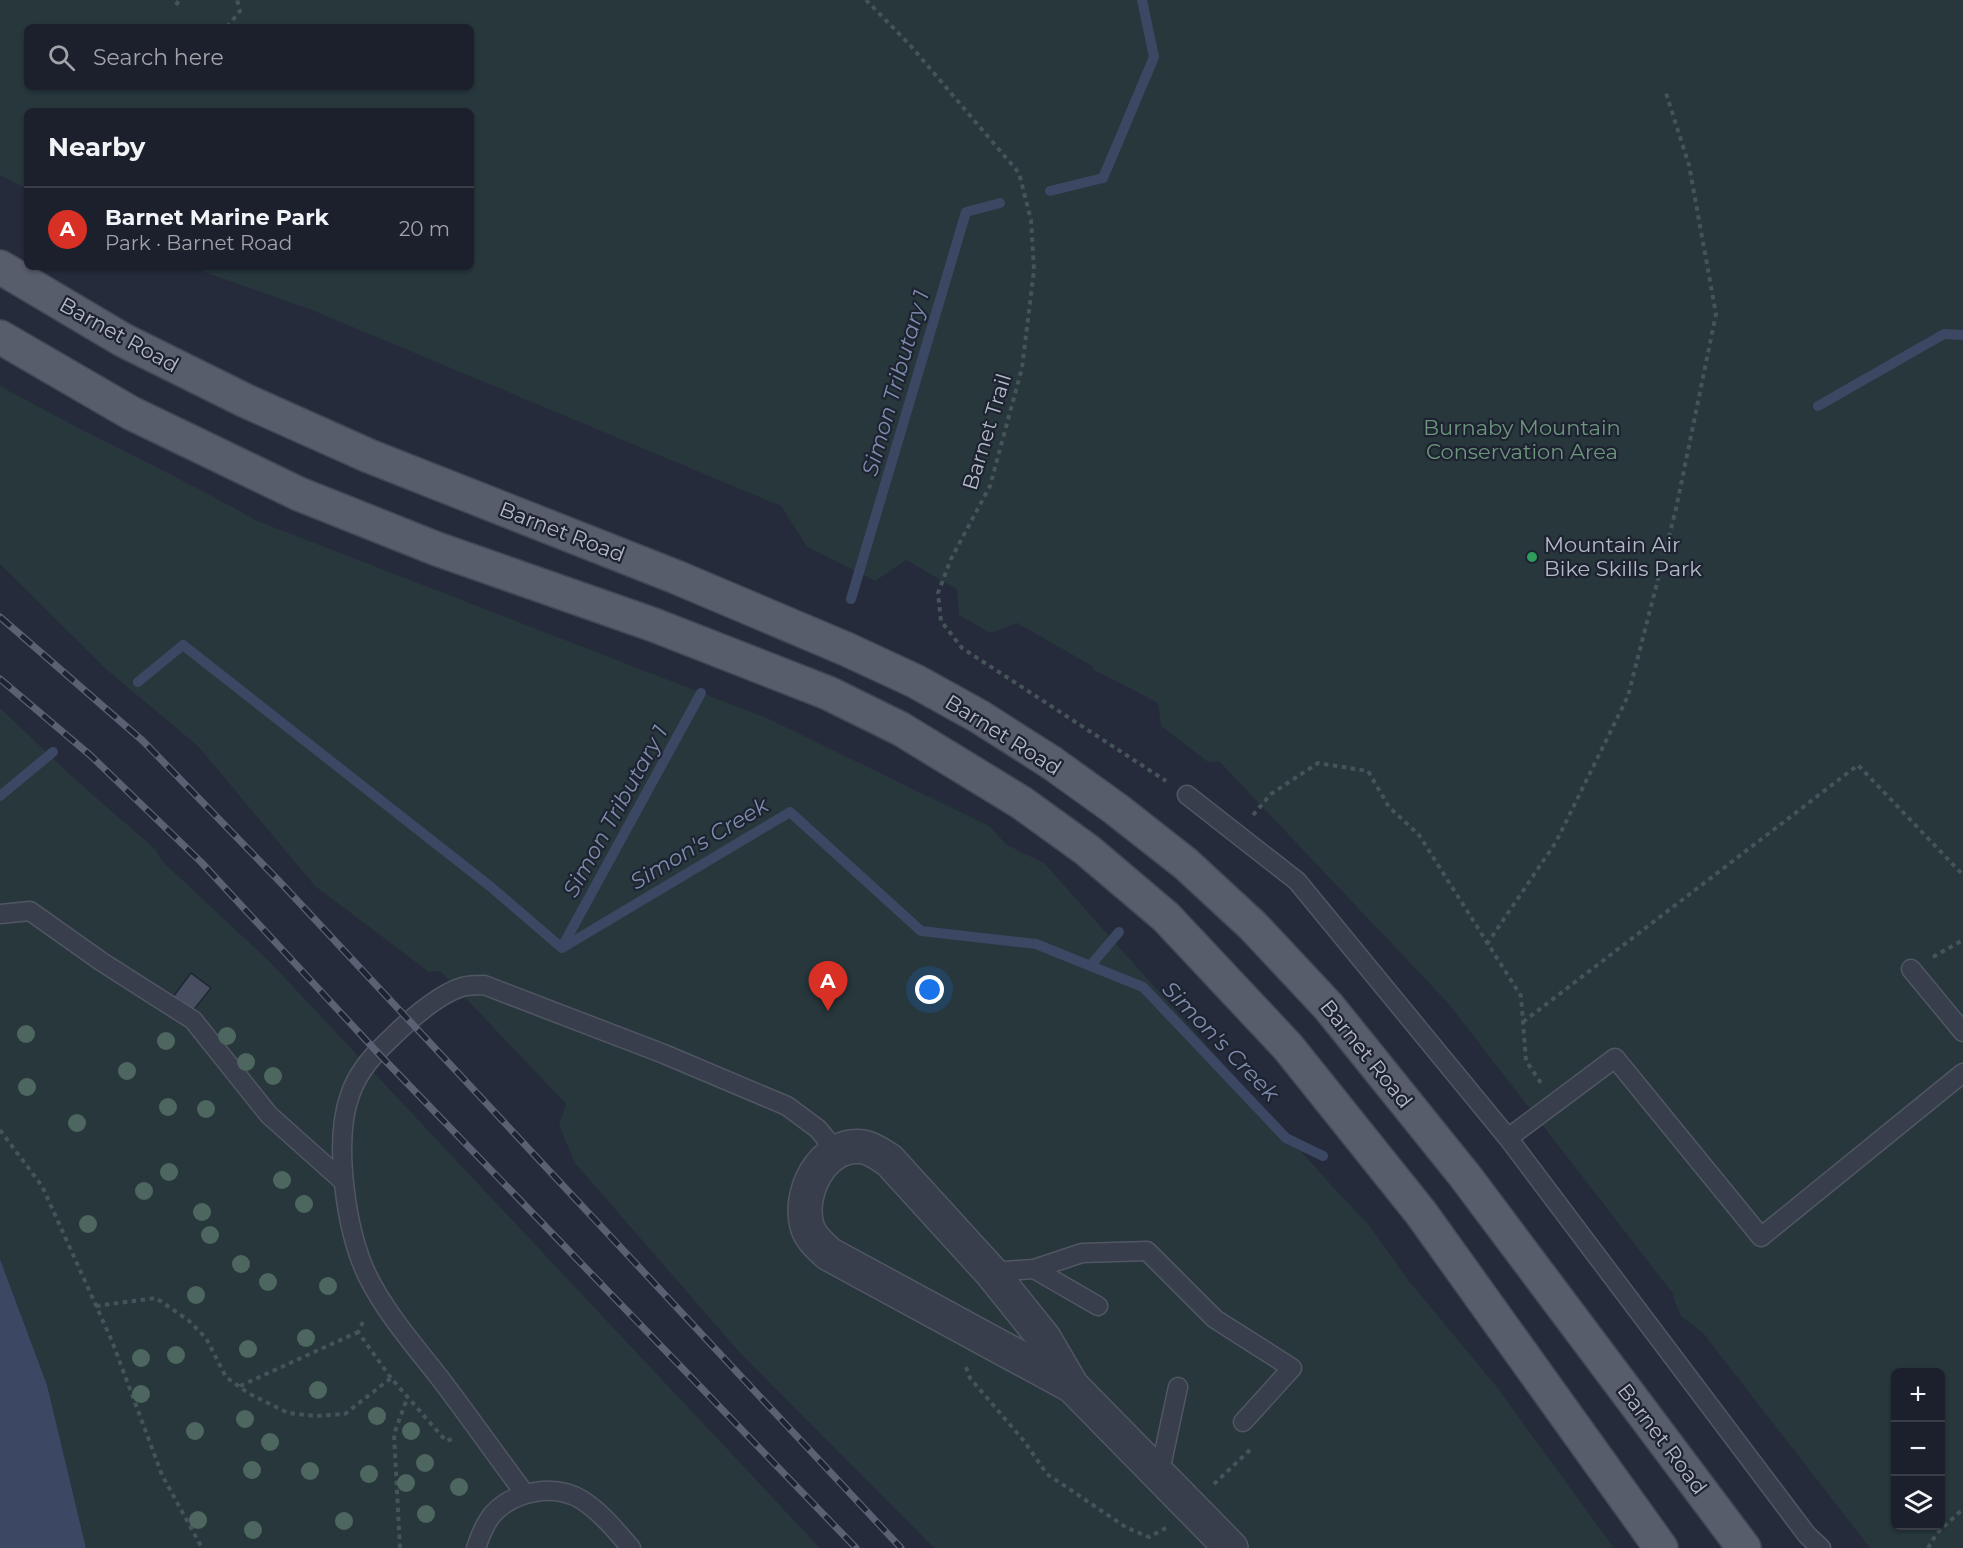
<!DOCTYPE html>
<html lang="en">
<head>
<meta charset="utf-8">
<style>
  body { margin:0; font-family:Montserrat,sans-serif; background:#292d38; color:#f1f3f6 }
  .controls { position:absolute; right:18px; bottom:18px; display:grid; overflow:hidden; border-radius:9px; box-shadow:0 2px 4px #0004 }
  .controls button { width:54px; height:54px; display:grid; place-items:center; padding:0; border:0; border-bottom:2px solid #3a3e48; background:#1c202c; color:#f1f3f6; font:30px sans-serif }
  .you { position:absolute; left:930px; top:990px; width:21px; height:21px; margin:-15px; border:4px solid #fff; border-radius:50%; background:#1a73e8; box-shadow:0 0 0 9px #1a73e833 }
  .badge { display:grid; place-items:center; width:39px; height:39px; border-radius:50%; background:#d93025; color:#fff; font-size:20px; font-weight:700 }
  .pin { position:absolute; translate:-50% -50px; filter:drop-shadow(0 2px 3px #0008) }
  .pin::after { content:''; position:absolute; top:32px; width:21px; height:18px; background:inherit; clip-path:polygon(0 0,100% 0,50% 100%) }
  .list { margin:0; padding:0; list-style:none }
  h2 { display:flex; justify-content:space-between; align-items:center; height:78px; margin:0; padding:0 24px; font-size:26px }
  h2 small { font-size:20px; font-weight:400; color:#a0a3a9 }
  .list li { display:grid; grid-template-columns:39px 1fr auto; gap:18px; align-items:center; box-sizing:border-box; height:84px; padding:0 24px; border-top:2px solid #3a3e48 }
  .list b { display:block; font-size:22px; white-space:nowrap }
  .list p { margin:0; font-size:20px; white-space:nowrap; color:#a0a3a9 }
  .list em { font-size:20px; font-style:normal; color:#a0a3a9 }
  .icon { flex:none; width:33px; height:33px; fill:none; stroke:currentColor; stroke-width:2; stroke-linecap:round; stroke-linejoin:round }
  .map { position:relative; flex:none; width:1963px; height:1548px; overflow:hidden }
  .search { position:absolute; background:#1c202c; box-shadow:0 2px 4px #0004; left:24px; top:24px; width:450px; height:66px; display:flex; align-items:center; gap:15px; box-sizing:border-box; padding:0 21px; border-radius:9px; color:#a0a3a9; font-size:22px }
  .panel { position:absolute; background:#1c202c; box-shadow:0 2px 4px #0004; left:24px; top:108px; width:450px; height:162px; border-radius:9px }
  .map>svg:first-child { display:block }
  .green { fill:#27373c; fill-rule:evenodd }
  .water { fill:#3c4763 }
  .lines { fill:none; stroke-linecap:round; stroke-linejoin:round }
  .stream { stroke:#3c4763; stroke-width:10 }
  .building { fill:#464e60; stroke:#202533; stroke-width:1.5 }
  .lane-casing { stroke:#515664; stroke-width:21 }
  .street-casing { stroke:#515664; stroke-width:36 }
  .primary-casing { stroke:#424755; stroke-width:36 }
  .path { stroke:#455459; stroke-width:4; stroke-dasharray:4.5 4.5; stroke-linecap:butt }
  .lane { stroke:#393e4c; stroke-width:18 }
  .street { stroke:#393e4c; stroke-width:33 }
  .primary { stroke:#575d6b; stroke-width:33 }
  .rail-casing { stroke:#5b6172; stroke-width:7 }
  .rail { stroke:#1e2331; stroke-width:4.5; stroke-dasharray:14; stroke-linecap:butt }
  .tree { fill:#4d665f }
  .leisure-dot { fill:#2e9e5b; stroke:#1e2331; stroke-width:2 }
  .labels { text-anchor:middle; stroke-width:4.5; stroke-linejoin:round; paint-order:stroke }
  .street-label { font-size:21px; fill:#b4b9c7; stroke:#1e2331 }
  .park-label { font-size:21px; fill:#6d967c; stroke:#1e2331 }
  .poi-label { font-size:21px; fill:#b4b9c7; stroke:#1e2331; text-anchor:start }
  .water-label { font-size:22px; font-style:italic; fill:#7e8cac; stroke:#1e2331 }
</style>
</head>
<body>
<div class="map">
<svg width="1963" height="1548" viewBox="0 0 1963 1548">
  <rect width="100%" height="100%" fill="#252b3b"/>
  <path class="green" d="M0,0H1963V1548H1870L1703,1333L1681,1316L1673,1297L1674,1295L1448,1003L1219,761L1208,762L1161,726L1158,703L1094,670L1092,666L1017,623L990,633L959,615L957,589L906,560L875,581L807,547L781,506L312,310L190,267H471V111H27V189L0,175ZM27,27H471V87H27ZM1896,1372H1940V1526H1896Z
    M0,386C84,433 172,472 255,520L769,719L989,826L1007,845L1044,863L1332,1186L1368,1224L1409,1281L1496,1386L1614,1548H934L741,1354L575,1163L559,1125L566,1104L440,971L429,972L315,886L198,746L107,670L0,564Z
    M0,708L78,782L155,849L162,861L270,962L820,1548H86L47,1385L0,1259Z"/>
  <path class="water" d="M0,1259L47,1385L86,1548H0Z"/>
  <g class="lines">
    <path class="stream" d="M1050,191L1103,178L1154,57L1142,0
      M1818,406L1944,334L1963,335
      M851,599L966,212L1000,203
      M138,682L183,645L491,887L562,948
      M0,796L53,752
      M562,947L701,693
      M562,948L790,812L921,931L1036,944L1143,987L1286,1138L1323,1156
      M1090,966L1119,932"/>
  </g>
  <path class="building" d="M191,973L211,988L192,1012L173,997Z"/>
  <g class="lines">
    <defs>
      <path id="lane" d="M1187,795L1297,881L1508,1138L1807,1535L1821,1548
        M0,914L30,911L102,962L193,1020L269,1115L344,1182
        M1911,969L1963,1032
        M1508,1138L1615,1058L1761,1237L1963,1073
        M1034,1269L1082,1253L1147,1251L1215,1319L1292,1368L1243,1422
        M991,1272L1034,1269L1098,1306
        M1159,1476L1178,1387
        M525,1494C496,1455 468,1415 439,1377C414,1345 386,1313 368,1277C346,1232 333,1142 350,1095C357,1074 370,1058 386,1043C405,1024 436,995 462,987C469,985 477,985 484,985L664,1054L787,1106L818,1129L837,1152
        M476,1548C480,1536 484,1525 492,1515C513,1491 554,1483 582,1500C601,1512 616,1531 631,1548"/>
      <path id="street" d="M1072,1386L829,1254C821,1247 812,1239 808,1229C796,1195 822,1141 864,1147C873,1149 881,1155 889,1160L991,1272L1044,1338L1072,1386L1231,1548"/>
      <path id="primary" d="M0,267L123,340L246,401L369,456L676,577L846,649L915,681L980,717L1052,763L1116,809L1186,864L1253,926L1328,1006L1465,1176L1744,1548
        M0,337L131,413L299,494L437,549L654,625L828,693L901,729L1022,803L1087,850L1166,917L1288,1047L1421,1213L1661,1548"/>
    </defs>
    <use href="#lane" class="lane-casing"/>
    <use href="#street" class="street-casing"/>
    <use href="#primary" class="primary-casing"/>
    <path class="path" d="M866,0L910,45L1019,173L1031,220L1034,270L1022,368L990,486L951,559L938,593L941,621L962,648L1166,781
      M176,5L179,0
      M227,27L240,11L237,0
      M1253,815L1271,794L1318,763L1368,771L1389,807L1419,835L1521,996L1526,1061L1541,1083
      M1487,944L1556,842L1628,696L1676,509L1716,314L1689,165L1665,90
      M1933,957L1963,940
      M1523,1022L1858,765L1963,875
      M0,1130L42,1186L112,1341L162,1475L202,1548
      M96,1306L156,1298L188,1320L206,1338L226,1377L248,1393L288,1413L316,1416L345,1414L391,1378
      M363,1322L358,1332L391,1378L446,1441L452,1439
      M966,1367L970,1378L1024,1441L1047,1474L1127,1528L1149,1537L1166,1528
      M240,1386L358,1332
      M1214,1484L1252,1448
      M400,1548L394,1434L408,1396
      M1928,1548L1937,1533L1963,1509"/>
    <use href="#lane" class="lane"/>
    <use href="#street" class="street"/>
    <use href="#primary" class="primary"/>
    <defs>
      <path id="rail" d="M0,617L143,741L280,882L901,1548
        M0,679L90,755L201,862L377,1052L856,1548"/>
    </defs>
    <use href="#rail" class="rail-casing"/>
    <use href="#rail" class="rail"/>
  </g>
  <g class="tree">
    <circle cx="26" cy="1034" r="9"/>
    <circle cx="227" cy="1036" r="9"/>
    <circle cx="166" cy="1041" r="9"/>
    <circle cx="246" cy="1062" r="9"/>
    <circle cx="127" cy="1071" r="9"/>
    <circle cx="273" cy="1076" r="9"/>
    <circle cx="27" cy="1087" r="9"/>
    <circle cx="168" cy="1107" r="9"/>
    <circle cx="206" cy="1109" r="9"/>
    <circle cx="77" cy="1123" r="9"/>
    <circle cx="169" cy="1172" r="9"/>
    <circle cx="282" cy="1180" r="9"/>
    <circle cx="144" cy="1191" r="9"/>
    <circle cx="304" cy="1204" r="9"/>
    <circle cx="202" cy="1212" r="9"/>
    <circle cx="88" cy="1224" r="9"/>
    <circle cx="210" cy="1235" r="9"/>
    <circle cx="241" cy="1264" r="9"/>
    <circle cx="268" cy="1282" r="9"/>
    <circle cx="328" cy="1286" r="9"/>
    <circle cx="196" cy="1295" r="9"/>
    <circle cx="306" cy="1338" r="9"/>
    <circle cx="248" cy="1349" r="9"/>
    <circle cx="176" cy="1355" r="9"/>
    <circle cx="141" cy="1358" r="9"/>
    <circle cx="318" cy="1390" r="9"/>
    <circle cx="141" cy="1394" r="9"/>
    <circle cx="377" cy="1416" r="9"/>
    <circle cx="245" cy="1419" r="9"/>
    <circle cx="195" cy="1431" r="9"/>
    <circle cx="411" cy="1431" r="9"/>
    <circle cx="270" cy="1442" r="9"/>
    <circle cx="425" cy="1463" r="9"/>
    <circle cx="252" cy="1470" r="9"/>
    <circle cx="310" cy="1471" r="9"/>
    <circle cx="369" cy="1474" r="9"/>
    <circle cx="406" cy="1483" r="9"/>
    <circle cx="459" cy="1487" r="9"/>
    <circle cx="426" cy="1514" r="9"/>
    <circle cx="198" cy="1520" r="9"/>
    <circle cx="344" cy="1521" r="9"/>
    <circle cx="253" cy="1530" r="9"/>
  </g>
  <circle class="leisure-dot" cx="1532" cy="557" r="6"/>
  <g class="labels">
    <g class="street-label">
      <text transform="translate(119 335) rotate(29)" y="7">Barnet Road</text>
      <text transform="translate(987 432) rotate(-73)" y="7">Barnet Trail</text>
      <text transform="translate(562 532) rotate(21)" y="7">Barnet Road</text>
      <text transform="translate(1003 735) rotate(32)" y="7">Barnet Road</text>
      <text transform="translate(1366 1054) rotate(51)" y="7">Barnet Road</text>
      <text transform="translate(1662 1439) rotate(53)" y="7">Barnet Road</text>
    </g>
    <g class="park-label">
      <text x="1522" y="435">Burnaby Mountain<tspan x="1522" dy="24">Conservation Area</tspan></text>
    </g>
    <g class="poi-label">
      <text x="1544" y="552">Mountain Air<tspan x="1544" dy="24">Bike Skills Park</tspan></text>
    </g>
    <g class="water-label">
      <text transform="translate(895 383) rotate(-74)" y="8">Simon Tributary 1</text>
      <text transform="translate(615 811) rotate(-61)" y="8">Simon Tributary 1</text>
      <text transform="translate(699 843) rotate(-31)" y="8">Simon's Creek</text>
      <text transform="translate(1221 1041) rotate(46)" y="8">Simon's Creek</text>
    </g>
  </g>
</svg>
<div class="controls">
<button>+</button>
<button>−</button>
<button><svg class="icon" aria-label="layers" viewBox="0 0 24 24"><path d="M12 4l9 5-9 5-9-5zM3 14l9 5 9-5"/></svg></button>
</div>
<div class="you"></div>
<div class="pin badge" style="left:828px;top:1011px">A</div>
<div class="search"><svg class="icon" aria-label="search" viewBox="0 0 24 24"><circle cx="10" cy="10" r="6"/><path d="M15 15l6 6"/></svg>Search here</div>
<section class="panel">
<h2>Nearby<small></small></h2>
<ul class="list">
<li><span class="badge">A</span><div><b>Barnet Marine Park</b><p>Park · Barnet Road</p></div><em>20 m</em></li>
</ul>
</section>
</div>
</body>
</html>
